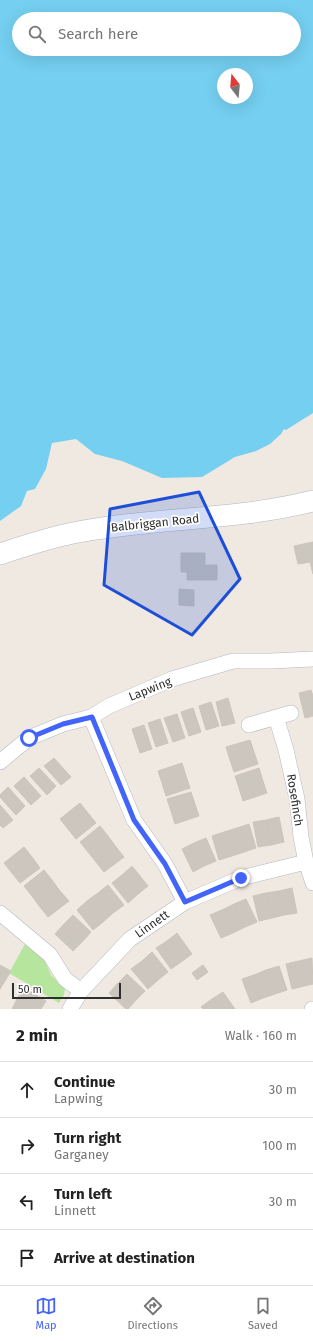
<!DOCTYPE html>
<html lang="en">
<head>
<meta charset="utf-8">
<style>
  body { margin:0; font-family:"Fira Sans",sans-serif; background:#f2f2f2; color:#222 }
  .compass { position:absolute; left:217px; top:68px; width:36px; height:36px; border-radius:50%; background:#fff; box-shadow:0 4px 16px #0002; rotate:344deg }
  .scale { position:absolute; left:12px; bottom:10px; width:109px; box-sizing:border-box; padding-left:4px; border:2px solid #2e2e2e; border-top:0; font-size:11px; line-height:14px; white-space:nowrap; color:#2e2e2e; -webkit-text-stroke:3px #fff; paint-order:stroke }
  .stop { position:absolute; width:12px; height:12px; margin:-9px; border:3px solid #4264fb; border-radius:50%; background:#fff }
  .stop.end { background:#4264fb; border-color:#fff; box-shadow:0 1px 4px #0008 }
  .list { margin:0; padding:0; list-style:none }
  h2 { display:flex; justify-content:space-between; align-items:center; height:52px; margin:0; padding:0 16px; font-size:17px }
  h2 small { font-size:13px; font-weight:400; color:#767676 }
  .list li { display:grid; grid-template-columns:26px 1fr auto; gap:12px; align-items:center; box-sizing:border-box; height:56px; padding:0 16px; border-top:1px solid #e0e0e0 }
  .list b { display:block; font-size:15px; white-space:nowrap }
  .list p { margin:0; font-size:13px; white-space:nowrap; color:#767676 }
  .list em { font-size:13px; font-style:normal; color:#767676 }
  .icon { flex:none; width:22px; height:22px; fill:none; stroke:currentColor; stroke-width:2; stroke-linecap:round; stroke-linejoin:round }
  .map { position:relative; flex:none; width:313px; height:1009px; overflow:hidden }
  .search { position:absolute; background:#fff; box-shadow:0 4px 16px #0002; left:12px; right:12px; top:12px; height:44px; display:flex; align-items:center; gap:10px; box-sizing:border-box; padding:0 14px; border-radius:22px; color:#767676; font-size:15px }
  .sheet { height:276px; background:#fff }
  nav { display:flex; justify-content:space-around; align-items:center; box-sizing:border-box; height:56px; border-top:1px solid #e0e0e0; background:#fff; font-size:11px; color:#767676 }
  nav a { display:grid; justify-items:center; gap:2px }
  nav .on { color:#4264fb }
  .map>svg:first-child { display:block }
  .green { fill:#b6e59e }
  .water { fill:#75cff0; fill-rule:evenodd }
  .building { fill:#cbc7bf; stroke:#cbc5ba }
  .lines { fill:none; stroke-linecap:round; stroke-linejoin:round }
  .minor-casing { stroke:#b4b7c1; stroke-width:16 }
  .secondary-casing { stroke:#b4b7c1; stroke-width:22 }
  .minor { stroke:#fff; stroke-width:15 }
  .secondary { stroke:#fff; stroke-width:21 }
  .route { stroke:#4264fb; stroke-width:5 }
  .marked { fill:#1d4ed8; fill-opacity:0.2; stroke:#1d4ed8; stroke-width:3; stroke-linejoin:round }
  .labels { text-anchor:middle; stroke-width:3.5; stroke-linejoin:round; paint-order:stroke }
  .street-label { font-size:12px; fill:#2e2e2e; stroke:#fff }
</style>
</head>
<body>
<div class="map">
<svg width="313" height="1009" viewBox="0 0 313 1009">
  <rect width="100%" height="100%" fill="#efe9e1"/>
  <path class="green" d="M25,944L45,961L51,975L65,989L64,995L59,1003L9,973Z"/>
  <path class="water" d="M0,0H313V413L286,430L284,429L281,434L270,444L256,451L235,457L202,477L162,478L122,461L95,454L76,439L52,443L46,469L35,489L27,491L21,506L0,521ZM19,19H294V49H19ZM223,74H247V98H223Z"/>
  <path class="building" d="M313,542V574L310,562L298,564L294,546Z
    M181,553H205V565H217V580H187V572H181Z
    M179,589L194,590V606L179,605Z
    M311,690L313,696V716L305,718L299,693Z
    M228,698L235,723L222,726L216,702Z
    M211,702L219,726L206,730L199,706Z
    M193,708L201,732L189,736L181,712Z
    M177,714L185,738L173,742L164,718Z
    M160,719L168,743L156,747L148,723Z
    M144,725L152,749L140,753L132,729Z
    M250,740L254,752L230,760L226,747Z
    M254,752L258,764L234,772L230,760Z
    M54,758L71,777L61,785L44,766Z
    M182,763L186,776L162,783L158,771Z
    M39,768L56,786L47,795L30,776Z
    M259,768L263,781L239,788L235,776Z
    M186,776L190,788L166,796L162,783Z
    M24,777L41,796L31,805L14,786Z
    M263,781L267,793L243,801L239,788Z
    M8,787L25,806L16,815L0,797V795Z
    M191,792L195,804L171,811L167,799Z
    M80,803L88,813L68,829L60,819Z
    M195,804L199,816L175,824L171,811Z
    M0,805L13,820L3,828L0,825Z
    M88,813L96,823L76,839L68,829Z
    M279,817L284,842L271,845L266,820Z
    M266,820L271,845L258,847L253,822Z
    M249,824L256,848L244,852L237,828Z
    M100,826L108,836L88,852L80,842Z
    M237,828L244,852L232,856L224,832Z
    M224,832L232,856L219,860L212,836Z
    M108,836L116,847L96,862L88,852Z
    M206,838L216,861L204,866L194,843Z
    M194,843L204,866L193,872L182,849Z
    M24,847L32,857L12,873L4,863Z
    M116,847L124,857L104,872L96,862Z
    M32,857L40,868L20,883L12,873Z
    M132,866L148,886L138,894L122,875Z
    M44,870L52,880L32,896L24,886Z
    M122,875L138,894L128,903L112,883Z
    M52,880L60,891L40,907L32,896Z
    M108,885L124,905L113,913L98,893Z
    M292,888L297,913L284,915L279,891Z
    M60,891L69,901L48,917L40,907Z
    M279,891L284,915L272,918L266,893Z
    M98,893L113,913L103,922L87,901Z
    M266,893L272,918L259,921L253,896Z
    M246,899L257,922L245,927L234,904Z
    M87,901L103,922L93,930L77,910Z
    M234,904L245,927L233,933L222,910Z
    M222,910L233,933L221,938L210,915Z
    M73,915L91,932L82,942L64,924Z
    M64,924L82,942L73,951L55,934Z
    M177,933L192,954L181,962L167,941Z
    M167,941L181,962L171,969L156,948Z
    M152,952L168,972L158,980L142,961Z
    M312,958L313,984L304,986L299,961Z
    M142,961L158,980L148,989L131,969Z
    M299,961L304,986L292,989L286,964Z
    M0,965L11,971L0,989Z
    M203,965L208,972L197,980L192,973Z
    M279,966L287,990L275,994L266,970Z
    M266,970L275,994L263,998L254,975Z
    M127,974L145,991L136,1000L118,983Z
    M254,975L263,998L251,1003L242,979Z
    M118,983L136,1000L128,1009H126L109,993Z
    M24,988L46,1001L41,1009H34L17,999Z
    M223,992L235,1009H219L212,999Z
    M17,999L34,1009H12Z
    M212,999L219,1009H203L201,1007Z"/>
  <g class="lines">
    <defs>
      <path id="minor" d="M91,717L134,820L165,864L185,902
        M276,717L286,750L297,799L301,837L306,862L313,883
        M249,725L291,713
        M0,762L29,738L63,724L91,717L109,706L172,679L233,661H271L313,659
        M0,913L50,955L65,979L81,991
        M70,1009L81,991L130,939L185,902L241,878L306,862
        M312,1009H313"/>
      <path id="secondary" d="M0,554C24,546 48,538 73,533C152,517 234,521 313,501"/>
    </defs>
    <use href="#minor" class="minor-casing"/>
    <use href="#secondary" class="secondary-casing"/>
    <use href="#minor" class="minor"/>
    <use href="#secondary" class="secondary"/>
  </g>
  <g class="lines">
    <path class="route" d="M29,738L63,724L92,717L134,820L165,864L185,902L241,878"/>
  </g>
  <path class="marked" d="M199,492L240,579L192,635L104,585L110,509Z"/>
  <g class="labels">
    <g class="street-label">
      <text transform="translate(155 523) rotate(-6)" y="4">Balbriggan Road</text>
      <text transform="translate(150 689) rotate(-22)" y="4">Lapwing</text>
      <text transform="translate(295 800) rotate(81)" y="4">Rosefinch</text>
      <text transform="translate(152 924) rotate(-35)" y="4">Linnett</text>
    </g>
  </g>
</svg>
<svg class="compass" viewBox="-18 -18 36 36"><path d="M0-13l5 13h-10z" fill="#e53935"/><path d="M0 13l5-13h-10z" fill="#767676"/></svg>
<div class="scale">50 m</div>
<div class="stop" style="left:29px;top:738px"></div>
<div class="stop end" style="left:241px;top:878px"></div>
<div class="search"><svg class="icon" aria-label="search" viewBox="0 0 24 24"><circle cx="10" cy="10" r="6"/><path d="M15 15l6 6"/></svg>Search here</div>
</div>
<section class="sheet">
<h2>2 min<small>Walk · 160 m</small></h2>
<ul class="list">
<li><svg class="icon" aria-label="ahead" viewBox="0 0 24 24"><path d="M12 20V5M6 11l6-6 6 6"/></svg><div><b>Continue</b><p>Lapwing</p></div><em>30 m</em></li>
<li><svg class="icon" aria-label="right" viewBox="0 0 24 24"><path d="M7 20v-9h11M14 6l5 5-5 5"/></svg><div><b>Turn right</b><p>Garganey</p></div><em>100 m</em></li>
<li><svg class="icon" aria-label="left" viewBox="0 0 24 24"><path d="M17 20v-9H6M10 6l-5 5 5 5"/></svg><div><b>Turn left</b><p>Linnett</p></div><em>30 m</em></li>
<li><svg class="icon" aria-label="arrive" viewBox="0 0 24 24"><path d="M6 21V4h12l-3 4 3 4H6"/></svg><div><b>Arrive at destination</b></div></li>
</ul>
</section>
<nav>
<a class="on"><svg class="icon" aria-label="map" viewBox="0 0 24 24"><path d="M3 6l6-2 6 2 6-2v14l-6 2-6-2-6 2zM9 4v14M15 6v14"/></svg>Map</a>
<a><svg class="icon" aria-label="directions" viewBox="0 0 24 24"><path d="M12 3l9 9-9 9-9-9zM9 14v-3h6M13 9l2 2-2 2"/></svg>Directions</a>
<a><svg class="icon" aria-label="saved" viewBox="0 0 24 24"><path d="M7 4h10v16l-5-4-5 4z"/></svg>Saved</a>
</nav>
</body>
</html>
